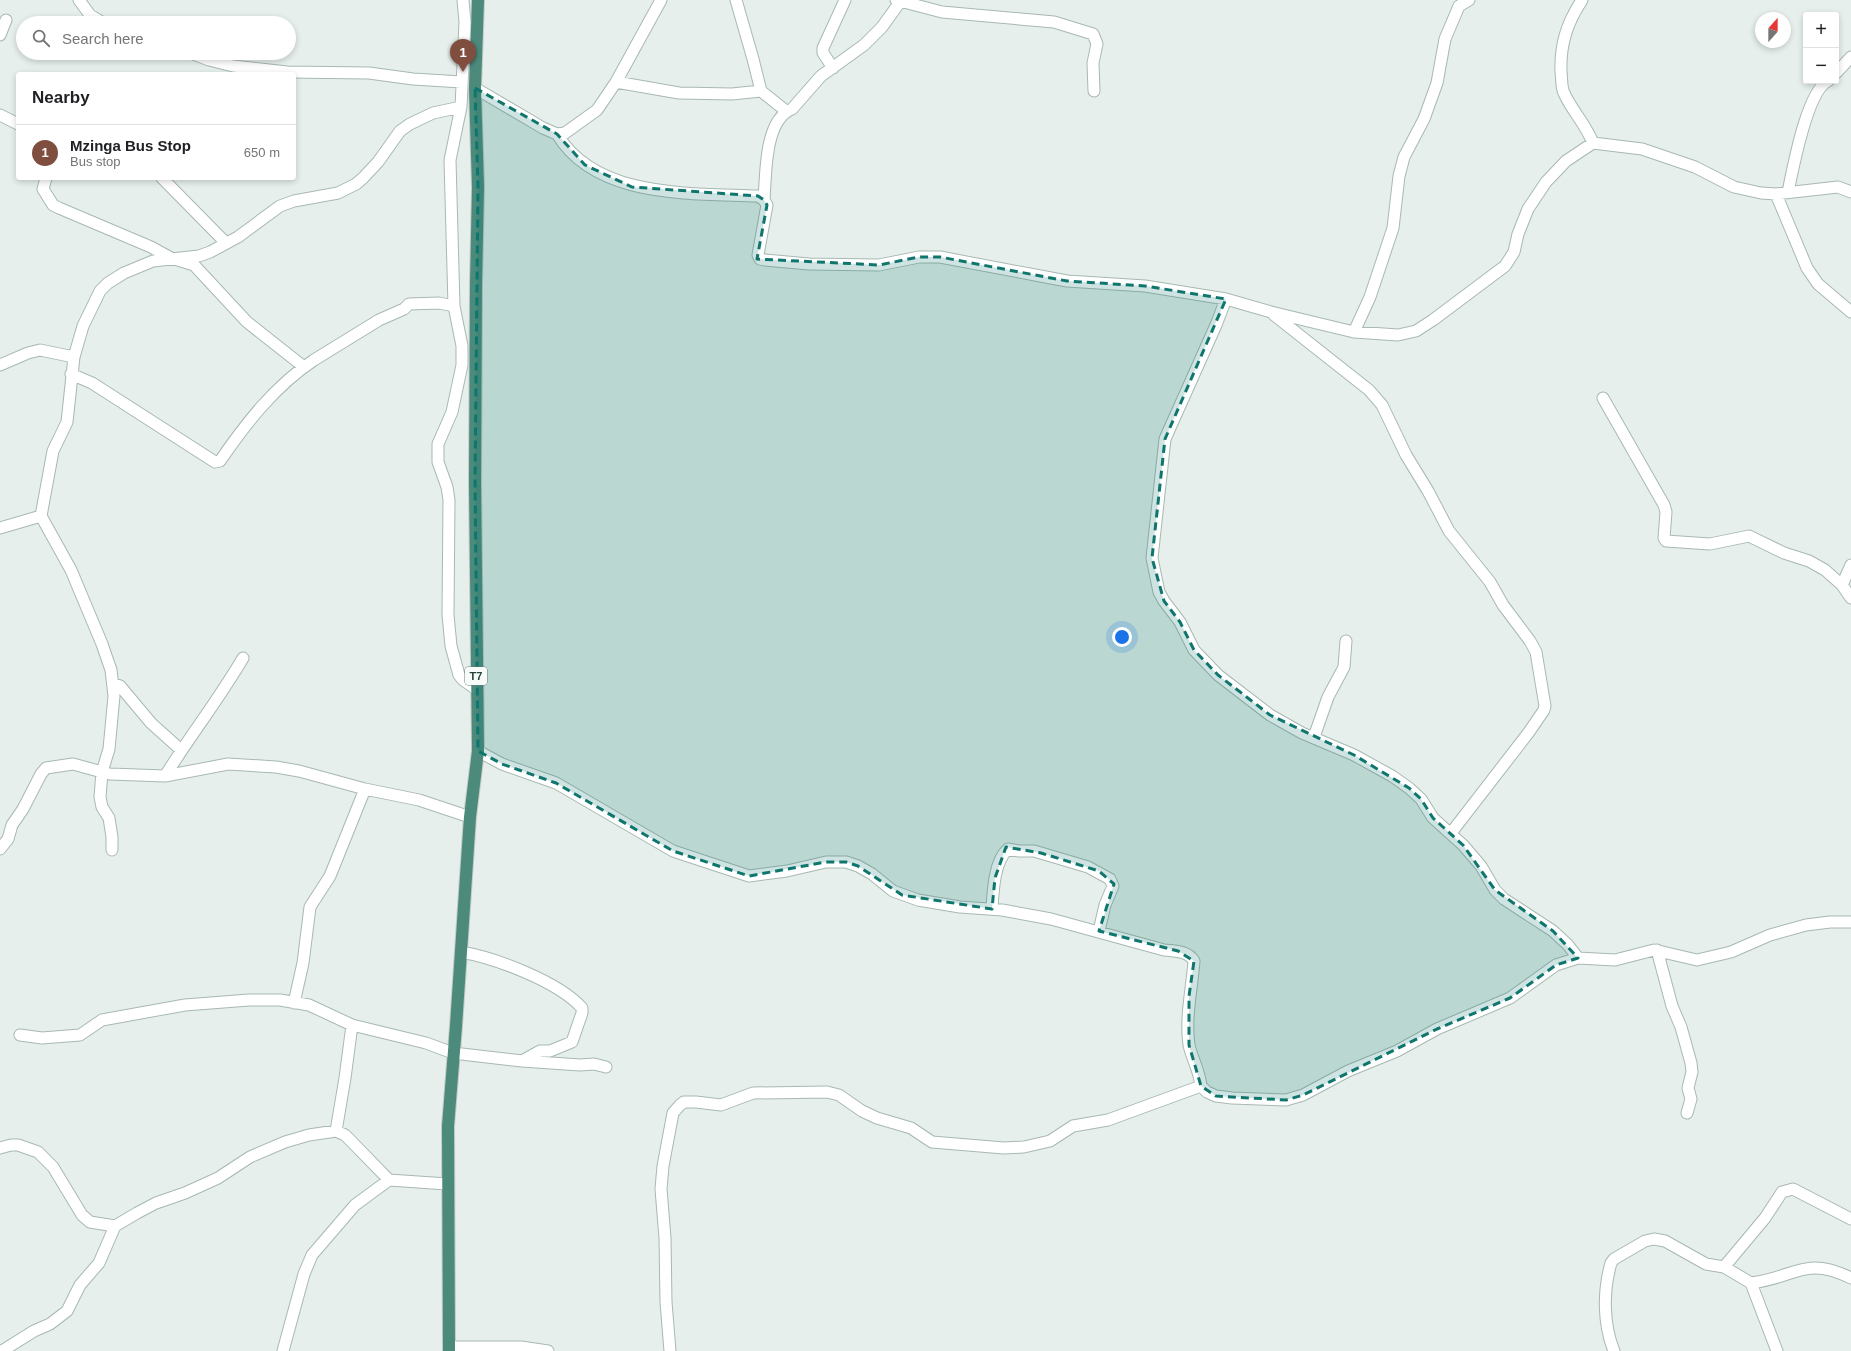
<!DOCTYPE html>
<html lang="en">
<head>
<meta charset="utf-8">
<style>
  body { margin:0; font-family:Helvetica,sans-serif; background:#f2f2f2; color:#202124 }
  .controls { position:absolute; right:12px; top:12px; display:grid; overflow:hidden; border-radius:4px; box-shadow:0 2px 6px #0003 }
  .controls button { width:36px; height:36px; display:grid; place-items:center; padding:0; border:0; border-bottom:1px solid #e0e0e0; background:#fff; color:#202124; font:20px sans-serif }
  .compass { position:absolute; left:1755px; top:12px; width:36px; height:36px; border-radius:50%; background:#fff; box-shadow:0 2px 6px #0003; rotate:21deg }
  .you { position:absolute; left:1122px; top:637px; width:14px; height:14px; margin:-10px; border:3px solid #fff; border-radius:50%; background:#1a73e8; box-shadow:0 0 0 6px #1a73e833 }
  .badge { display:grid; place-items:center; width:26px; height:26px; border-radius:50%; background:#7f4e3f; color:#fff; font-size:13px; font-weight:700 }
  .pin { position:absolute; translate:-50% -33px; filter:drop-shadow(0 1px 2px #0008) }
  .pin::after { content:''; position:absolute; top:21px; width:14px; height:12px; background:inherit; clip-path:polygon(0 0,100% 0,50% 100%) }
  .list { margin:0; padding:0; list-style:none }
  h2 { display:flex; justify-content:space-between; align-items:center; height:52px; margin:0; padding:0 16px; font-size:17px }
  h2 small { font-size:13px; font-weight:400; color:#757577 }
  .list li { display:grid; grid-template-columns:26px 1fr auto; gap:12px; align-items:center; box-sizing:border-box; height:56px; padding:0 16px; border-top:1px solid #e0e0e0 }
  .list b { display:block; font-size:15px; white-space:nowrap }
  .list p { margin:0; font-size:13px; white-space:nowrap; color:#757577 }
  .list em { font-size:13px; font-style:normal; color:#757577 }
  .icon { flex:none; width:22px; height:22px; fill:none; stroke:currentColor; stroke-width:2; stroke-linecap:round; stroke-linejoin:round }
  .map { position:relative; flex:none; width:1851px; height:1351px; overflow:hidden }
  .search { position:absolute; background:#fff; box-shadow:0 2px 6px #0003; left:16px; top:16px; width:280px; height:44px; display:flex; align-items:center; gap:10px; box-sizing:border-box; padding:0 14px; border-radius:22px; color:#757577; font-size:15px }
  .panel { position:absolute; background:#fff; box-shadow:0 2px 6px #0003; left:16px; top:72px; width:280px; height:108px; border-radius:4px }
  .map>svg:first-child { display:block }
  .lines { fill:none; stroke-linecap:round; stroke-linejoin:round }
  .minor-casing { stroke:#a8b8b2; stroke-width:13 }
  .trunk-casing { stroke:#c2cac8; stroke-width:14 }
  .minor { stroke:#fff; stroke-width:11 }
  .trunk { stroke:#4c8a7c; stroke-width:12 }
  .marked { fill:#0f766e; fill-opacity:0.2; stroke:#0f766e; stroke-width:3; stroke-dasharray:8 5; stroke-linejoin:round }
  .labels { text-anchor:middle; stroke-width:3.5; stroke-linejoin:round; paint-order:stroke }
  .shield { fill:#f7fbf9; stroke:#637a73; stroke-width:1 }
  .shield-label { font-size:11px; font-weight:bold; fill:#24423a }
</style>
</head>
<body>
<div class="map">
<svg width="1851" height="1351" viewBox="0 0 1851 1351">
  <rect width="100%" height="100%" fill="#e6efeb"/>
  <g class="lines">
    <defs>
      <path id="minor" d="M79,0L90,15L103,23
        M463,0L465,22L461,107L450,160L454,306L462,346V365L452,412L438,444V462L447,487L449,500L448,615L451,646L459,675L463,680L476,689
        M736,0L753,59L761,91L786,111
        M896,0L942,12L1054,22L1093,34L1097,44L1093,63L1094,91
        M1582,0C1567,23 1560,44 1561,72C1562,78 1561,87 1564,93C1572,111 1585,123 1593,143
        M0,35L6,20
        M191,53L209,60L233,66L287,72L369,73L413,79L462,82
        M833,68L823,53V48L845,0
        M1836,73L1851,57
        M616,82L679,93L732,94L761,91
        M475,88L543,128L557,134L565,133L597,110L616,82L661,0
        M0,115L18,124
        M557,134C596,199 691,193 758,196L764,200L767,205L758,255L760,259L765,260L809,264L879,265L919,257H940L1067,281L1145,286L1226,299L1271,312L1354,332L1398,335L1416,331L1433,320L1505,266L1514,252L1518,234L1528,209L1546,182L1566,161L1593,143L1642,149L1695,167L1734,187L1761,193L1776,194L1838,187L1851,192
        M46,178L43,189L53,205L59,208L151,247L171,258L194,265L247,322L304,367
        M162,178L226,243
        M1788,192C1793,168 1807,91 1828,81
        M1776,194L1807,268L1818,284L1851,312
        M764,200C766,175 764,120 792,109L821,76L864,45L882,27L900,2
        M1226,299L1216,325L1165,439L1152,558L1159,592L1164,601L1180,622L1194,650L1218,675L1270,715L1302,733L1354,755L1392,776L1409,788L1421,799L1433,818L1463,845L1481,866L1495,890L1504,899L1553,931L1568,945L1578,958
        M1274,315L1369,390L1382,405L1406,455L1428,491L1449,531L1490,582L1503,605L1530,641L1536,652L1545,706L1544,710L1529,732L1451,833
        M1354,332L1370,297L1393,228L1399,176L1404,157L1424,119L1437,83L1445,39L1459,6L1469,0
        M0,365L28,353L40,350L74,357
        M71,374L92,383L215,462L220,461C246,423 275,386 314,360L379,320L404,309L409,304L439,303L454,306
        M1603,398L1664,505L1666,512L1664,538L1666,541L1710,544L1749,536L1784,553L1809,561L1825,570L1842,585
        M0,528L41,516
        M1851,565L1842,585L1851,598
        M114,684L120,686L151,723L181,750
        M1314,737L1328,697L1344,667L1346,641
        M478,751L502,764L556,783L673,851L749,876L787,871L826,862H846L858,866L872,874L893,891L918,900L960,907L1002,910L1051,919L1164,950C1175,951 1188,951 1194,961C1192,989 1185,1017 1189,1045C1192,1059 1199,1069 1201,1086L1207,1092L1216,1096L1232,1098L1286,1100L1303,1095L1348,1071L1397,1051L1437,1029L1510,998L1556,965L1578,958L1615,960L1654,950L1697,960L1731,952L1770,935L1806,925L1830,922H1851
        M165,776C190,736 219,699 243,658
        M0,849L8,839L12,825L23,809L41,774L46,768L73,764L102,772L109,749L114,696L111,670L102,644L71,570L41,516L53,451L67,422L74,357L83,326L100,291L108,283L124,273L153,261L199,256L210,252L238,237L280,206L294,201L338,193L356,184L363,178L378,162L400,131L410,124L433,113L461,107
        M112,850V837L109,818L102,807L100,797L102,772L110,774L165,776L228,764L276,767L299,771L365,789L419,800L470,817
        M992,909C993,892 994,861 1008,849L1019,851H1034L1088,867L1110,879L1113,886L1105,905L1099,931
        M1657,950L1672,1006L1681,1027L1691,1063L1692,1072L1688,1088L1691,1099L1687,1113
        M461,952C496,958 559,982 582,1008V1013L572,1042L550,1051H540L522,1061
        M294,1003L303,963L310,907L330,876L365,789
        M20,1035L42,1038L80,1035L102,1020L185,1005L249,1000H280L309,1005L352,1025L426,1043L453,1053L522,1061L580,1065L594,1064L606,1067
        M336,1131L345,1078L352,1025
        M0,1148L11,1145H18L38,1152L53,1167L82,1215L90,1222L115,1226
        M1724,1267L1765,1218L1782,1192L1793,1189L1851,1219
        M1751,1283L1777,1351
        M449,1347H521L548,1351
        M2,1351L34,1331L50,1324L67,1311L80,1285L99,1263L115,1226L137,1213L156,1203L185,1193L218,1178L250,1157L285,1142L309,1135L336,1131L345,1135L351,1141L389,1180
        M283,1351L304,1274L312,1255L355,1205L389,1180L447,1184
        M670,1351L666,1302L665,1238L661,1189L663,1166L673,1113L680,1105L684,1102H696L721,1105L753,1093L827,1092L839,1095L862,1111L877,1118L911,1128L932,1142L1004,1148L1024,1147L1050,1141L1073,1126L1108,1120L1201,1086
        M1614,1351C1603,1324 1603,1291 1611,1263L1614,1259L1645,1241L1654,1239L1665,1241L1706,1264L1724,1267L1751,1283C1795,1278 1804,1255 1851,1278"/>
      <path id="trunk" d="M449,1351L448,1126L456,1026L470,817L478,751L475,482L476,284L478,187L475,88L478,0"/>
    </defs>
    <use href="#minor" class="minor-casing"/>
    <use href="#trunk" class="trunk-casing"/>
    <use href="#minor" class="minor"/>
    <use href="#trunk" class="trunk"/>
  </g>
  <path class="marked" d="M475,88L557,134L585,165L632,187L758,196L764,200L767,205L757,259L879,265L919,257H940L1067,281L1145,286L1226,299L1165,439L1152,558L1164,601L1180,622L1194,650L1218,675L1270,715L1354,755L1409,788L1421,799L1433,818L1463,845L1495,890L1553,931L1578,958L1556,965L1510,998L1437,1029L1303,1095L1286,1100L1216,1096L1201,1086L1189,1045V996L1194,961L1178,951L1099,931L1114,884L1099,871L1041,853L1006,847L995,878L992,909L902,895L858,866L846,862H826L749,876L673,851L556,783L502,764L478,751L475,482L478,187Z"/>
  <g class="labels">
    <rect class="shield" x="465" y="667" width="22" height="18" rx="3"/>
    <g class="shield-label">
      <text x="476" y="680">T7</text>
    </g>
  </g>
</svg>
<div class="controls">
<button>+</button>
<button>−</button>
</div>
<svg class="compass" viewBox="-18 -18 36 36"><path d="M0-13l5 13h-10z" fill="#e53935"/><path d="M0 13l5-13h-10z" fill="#757577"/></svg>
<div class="you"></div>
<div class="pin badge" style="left:463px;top:72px">1</div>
<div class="search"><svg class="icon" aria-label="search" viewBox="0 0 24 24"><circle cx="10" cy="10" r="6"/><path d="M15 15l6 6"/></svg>Search here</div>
<section class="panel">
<h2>Nearby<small></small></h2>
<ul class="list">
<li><span class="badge">1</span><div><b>Mzinga Bus Stop</b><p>Bus stop</p></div><em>650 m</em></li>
</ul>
</section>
</div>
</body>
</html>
